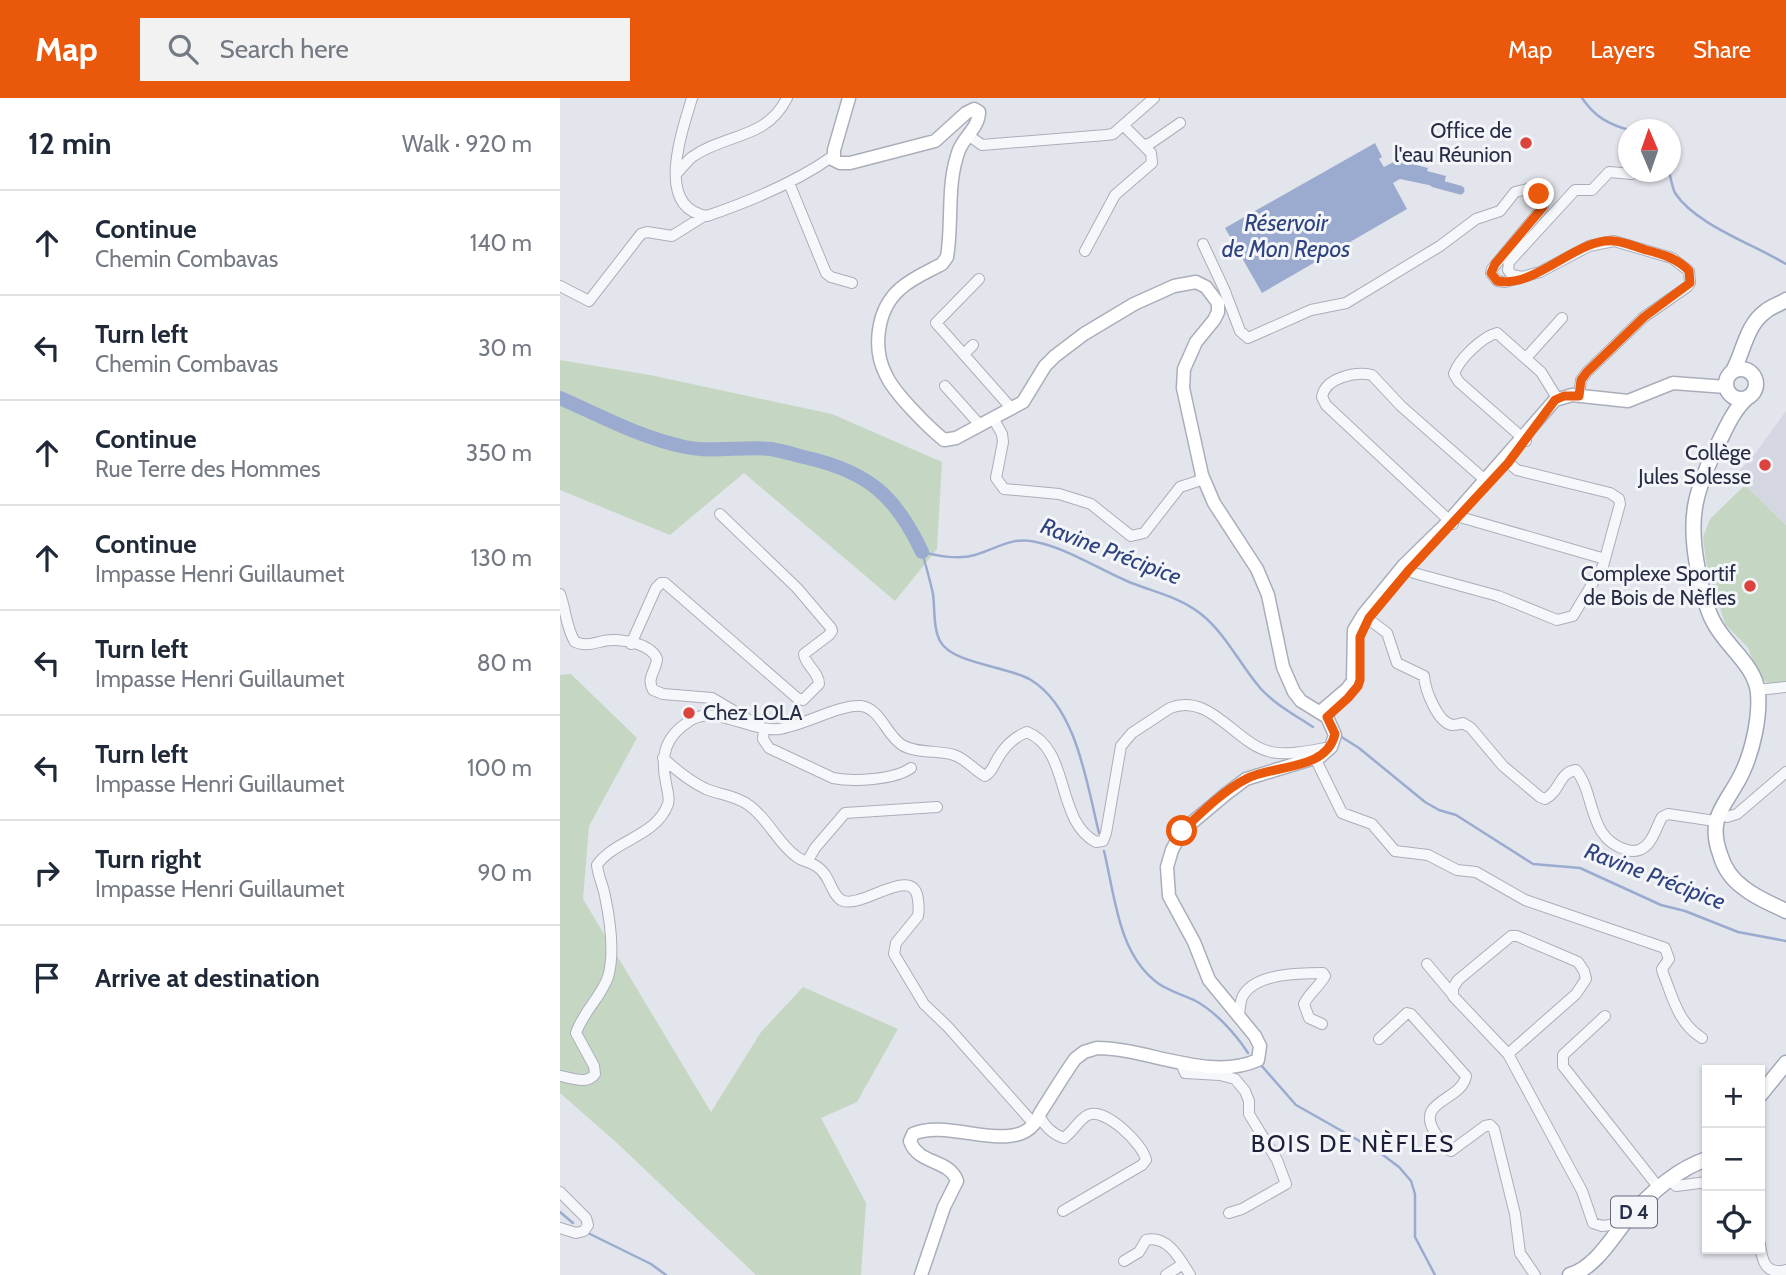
<!DOCTYPE html>
<html lang="en">
<head>
<meta charset="utf-8">
<style>
  body { margin:0; font-family:Cabin,sans-serif; background:#f2f2f3; color:#1f2937 }
  .controls { position:absolute; right:21px; bottom:21px; display:grid; overflow:hidden; border-radius:0px; box-shadow:0 2px 5px #0004 }
  .controls button { width:63px; height:63px; display:grid; place-items:center; padding:0; border:0; border-bottom:2px solid #e0e1e3; background:#fff; color:#1f2937; font:35px sans-serif }
  .compass { position:absolute; left:1058px; top:21px; width:63px; height:63px; border-radius:50%; background:#fff; box-shadow:0 2px 5px #0004; rotate:358deg }
  .stop { position:absolute; width:21px; height:21px; margin:-16px; border:5px solid #ea580c; border-radius:50%; background:#fff }
  .stop.end { background:#ea580c; border-color:#fff; box-shadow:0 2px 7px #0008 }
  .list { margin:0; padding:0; list-style:none }
  h2 { display:flex; justify-content:space-between; align-items:center; height:91px; margin:0; padding:0 28px; font-size:30px }
  h2 small { font-size:23px; font-weight:400; color:#747a83 }
  .list li { display:grid; grid-template-columns:46px 1fr auto; gap:21px; align-items:center; box-sizing:border-box; height:105px; padding:0 28px; border-top:2px solid #e0e1e3 }
  .list b { display:block; font-size:26px; white-space:nowrap }
  .list p { margin:0; font-size:23px; white-space:nowrap; color:#747a83 }
  .list em { font-size:23px; font-style:normal; color:#747a83 }
  .icon { flex:none; width:38px; height:38px; fill:none; stroke:currentColor; stroke-width:2; stroke-linecap:round; stroke-linejoin:round }
  .map { position:relative; flex:none; width:1226px; height:1177px; overflow:hidden }
  header { display:flex; align-items:center; gap:42px; box-sizing:border-box; height:98px; padding:0 35px; background:#ea580c; color:#fff }
  header strong { font-size:33px }
  nav { display:flex; gap:38px; margin-inline-start:auto; font-size:24px }
  .search { width:490px; height:63px; background:#f2f2f3; display:flex; align-items:center; gap:18px; box-sizing:border-box; padding:0 24px; border-radius:0px; color:#747a83; font-size:26px }
  main { display:flex }
  aside { flex:1; background:#fff }
  .map>svg:first-child { display:block }
  .built { fill:#d4d7e2 }
  .green { fill:#c5d7c3 }
  .water { fill:#9babd0 }
  .lines { fill:none; stroke-linecap:round; stroke-linejoin:round }
  .stream { stroke:#9babd0; stroke-width:2.5 }
  .canal { stroke:#9babd0; stroke-width:9 }
  .river { stroke:#9babd0; stroke-width:14 }
  .street-casing { stroke:#abaeba; stroke-width:12 }
  .secondary-casing { stroke:#abaeba; stroke-width:15 }
  .primary-casing { stroke:#a1a6ba; stroke-width:17 }
  .street { stroke:#f6f7fa; stroke-width:10 }
  .secondary { stroke:#fff; stroke-width:12 }
  .primary { stroke:#fff; stroke-width:14 }
  .route { stroke:#ea580c; stroke-width:9 }
  .poi-dot { fill:#dc433d; stroke:#f3f5f9; stroke-width:2.5 }
  .labels { text-anchor:middle; stroke-width:6; stroke-linejoin:round; paint-order:stroke }
  .shield { fill:#f3f5f9; stroke:#666a7c; stroke-width:2 }
  .shield-label { font-size:19px; font-weight:bold; fill:#292e47 }
  .poi-label { font-size:21px; fill:#292e47; stroke:#f3f5f9; text-anchor:end }
  .water-label { font-size:23px; font-style:italic; fill:#2e437f; stroke:#f3f5f9 }
  .quarter-label { font-size:24px; letter-spacing:2px; fill:#1b1f38; stroke:#f3f5f9 }
</style>
</head>
<body>
<header>
<strong>Map</strong>
<div class="search"><svg class="icon" aria-label="search" viewBox="0 0 24 24"><circle cx="10" cy="10" r="6"/><path d="M15 15l6 6"/></svg>Search here</div>
<nav><a>Map</a><a>Layers</a><a>Share</a></nav>
</header>
<main>
<aside>
<h2>12 min<small>Walk · 920 m</small></h2>
<ul class="list">
<li><svg class="icon" aria-label="ahead" viewBox="0 0 24 24"><path d="M12 20V5M6 11l6-6 6 6"/></svg><div><b>Continue</b><p>Chemin Combavas</p></div><em>140 m</em></li>
<li><svg class="icon" aria-label="left" viewBox="0 0 24 24"><path d="M17 20v-9H6M10 6l-5 5 5 5"/></svg><div><b>Turn left</b><p>Chemin Combavas</p></div><em>30 m</em></li>
<li><svg class="icon" aria-label="ahead" viewBox="0 0 24 24"><path d="M12 20V5M6 11l6-6 6 6"/></svg><div><b>Continue</b><p>Rue Terre des Hommes</p></div><em>350 m</em></li>
<li><svg class="icon" aria-label="ahead" viewBox="0 0 24 24"><path d="M12 20V5M6 11l6-6 6 6"/></svg><div><b>Continue</b><p>Impasse Henri Guillaumet</p></div><em>130 m</em></li>
<li><svg class="icon" aria-label="left" viewBox="0 0 24 24"><path d="M17 20v-9H6M10 6l-5 5 5 5"/></svg><div><b>Turn left</b><p>Impasse Henri Guillaumet</p></div><em>80 m</em></li>
<li><svg class="icon" aria-label="left" viewBox="0 0 24 24"><path d="M17 20v-9H6M10 6l-5 5 5 5"/></svg><div><b>Turn left</b><p>Impasse Henri Guillaumet</p></div><em>100 m</em></li>
<li><svg class="icon" aria-label="right" viewBox="0 0 24 24"><path d="M7 20v-9h11M14 6l5 5-5 5"/></svg><div><b>Turn right</b><p>Impasse Henri Guillaumet</p></div><em>90 m</em></li>
<li><svg class="icon" aria-label="arrive" viewBox="0 0 24 24"><path d="M6 21V4h12l-3 4 3 4H6"/></svg><div><b>Arrive at destination</b></div></li>
</ul>
</aside>
<div class="map">
<svg width="1226" height="1177" viewBox="0 0 1226 1177">
  <rect width="100%" height="100%" fill="#e3e5ec"/>
  <path class="built" d="M1226,313V427L1175,377L1194,357Z"/>
  <path class="green" d="M0,262L90,277L272,316L382,364L377,451L335,503L184,375L110,437L0,392Z
    M1185,387L1226,427V583L1211,587L1200,580L1188,550L1165,526L1146,464L1143,439L1150,421Z
    M11,576L77,640L29,728L23,801L151,1014L201,934L243,889L338,931L297,1004L261,1020L306,1105L301,1177H196L58,1046L0,995V577Z"/>
  <path class="water" d="M815,45L822,59L819,61L824,69L837,62L868,70L867,73L886,78L883,90L840,81L833,85L847,111L702,195L665,130Z"/>
  <g class="lines">
    <path class="stream" d="M1022,0C1035,19 1048,26 1069,32
      M1109,74C1111,80 1112,89 1115,95C1136,127 1193,146 1226,166
      M780,638L799,650L865,704L879,712L896,717L973,766L1020,770L1101,807L1125,813L1178,834L1226,843
      M539,735C527,687 517,610 471,582C448,568 392,566 380,543C373,530 375,510 373,496C370,482 366,468 362,454C379,458 398,462 415,457C436,451 452,438 476,444C509,451 538,471 569,484C594,494 620,499 641,516C667,537 680,567 701,591C716,607 735,617 753,629
      M544,753C555,798 558,857 599,886C610,893 622,897 634,902C655,913 675,935 688,955
      M701,967L736,1007L819,1054L839,1069L851,1083L855,1096V1139L875,1177
      M0,1114L13,1125
      M28,1135L91,1166L106,1177"/>
    <path class="canal" d="M874,85L900,92"/>
    <path class="river" d="M0,300C41,318 81,340 125,349C153,355 183,348 211,351C223,353 236,357 248,360C308,374 336,398 362,454"/>
    <defs>
      <path id="street" d="M132,0C122,34 94,110 147,118C191,103 235,85 273,58
        M408,37L422,47L546,37L553,36L594,0
        M585,47L591,45L620,25
        M117,75C122,70 127,63 132,59C166,35 206,42 227,0
        M229,85L266,175L271,179L292,185
        M643,146L664,191L680,233L688,240L751,212L786,205L880,148L916,121L940,113L955,94L972,90L982,102L983,109L932,171L931,175L937,183L945,184L980,174L1029,148L1054,143L1112,160L1129,173L1130,185L1127,189L1084,219L1027,274L1021,282L1019,298
        M525,153L555,97L592,65L591,55L563,27
        M962,179L952,177L948,172L949,164L1015,92H1032L1049,74L1072,76
        M419,181L376,225L452,311
        M0,188L29,203L81,136L87,134L112,138L144,118
        M404,256L413,247
        M966,260L1002,220
        M385,288L420,327
        M433,320L442,336L443,344L436,380L444,391L499,396L531,406L571,438L584,435L620,389L644,381
        M966,343L899,284L894,276C899,261 922,239 937,235L981,274L997,300
        M900,419L1045,461
        M893,426L766,307L762,299C765,280 795,273 812,277L841,308L925,382
        M844,467L854,475L938,498L997,522L1013,518L1043,468L1060,406L1059,401L1050,395L957,372L949,365
        M0,496C6,512 6,530 15,544C30,550 38,542 53,542C67,542 92,547 97,561C96,573 86,580 93,592L103,596L152,600L201,629
        M803,517L827,535L837,565L864,578C865,591 877,624 892,627C896,627 900,626 903,625L911,630L943,668L980,699L985,701C1000,694 999,674 1016,672C1036,696 1027,741 1067,752C1076,755 1085,751 1090,743C1095,736 1098,726 1102,719L1108,716L1155,723
        M71,546L96,490L101,485H105L237,600L243,602L259,586C259,574 245,567 244,556L269,537L272,533L271,530L237,490L160,416
        M1197,592L1226,589
        M204,631L203,641L209,650L273,680C293,684 334,682 351,670
        M103,660C116,672 129,683 146,691C161,697 177,698 190,708C209,722 218,746 237,759C242,763 250,764 256,768C270,776 271,796 281,802C301,813 354,764 358,802C359,808 359,812 358,818L336,845L334,856L364,906L388,929L474,1026
        M755,660L782,715L812,726L835,753L868,757L897,772L916,774L965,802L1105,850L1109,861L1102,871L1103,875C1113,900 1118,925 1142,940
        M1158,715L1167,719L1177,716L1226,674
        M247,764L255,750L285,715L377,709
        M867,866L893,897
        M679,917C680,910 680,901 684,896C698,875 741,875 763,875L765,878C759,889 749,895 744,906L749,920L762,926
        M1045,918L1003,957V968L1099,1090
        M819,941L847,915L851,916L906,978C901,1004 853,1002 876,1036C880,1043 883,1050 891,1053L925,1028L930,1027L934,1031L955,1116L960,1155L975,1177
        M948,956L1016,896L1026,881L1024,873L1018,864L957,838H951L898,882L893,890V898L948,956L1022,1093L1033,1125L1042,1128L1065,1125
        M621,965L625,975L660,977L675,981L685,993L689,1003V1016L717,1062L726,1086L682,1111L669,1115
        M0,978C12,980 27,987 35,976L34,968L16,935C23,914 41,899 48,879C55,855 50,822 45,798C43,787 38,778 37,767C54,742 96,739 108,706C110,699 107,692 106,685C100,657 105,638 131,622C155,607 191,634 219,631C243,628 280,606 301,608C320,610 327,638 342,647C357,656 379,652 394,657C406,661 414,672 425,678C433,673 433,668 438,660C445,648 454,639 467,634C511,652 495,722 536,744L543,743L546,735L561,648L572,635L610,610C651,594 675,646 711,654C729,658 753,652 771,649
        M479,1017C485,1029 492,1036 504,1040C513,1034 519,1021 528,1017C545,1009 583,1046 586,1062L582,1067L503,1113
        M1109,1082L1116,1088L1147,1084
        M0,1094L26,1120L28,1127L24,1133L16,1135L0,1130
        M1200,1146C1202,1164 1206,1177 1226,1172
        M564,1163L579,1154L586,1142C608,1137 620,1161 630,1177
        M606,1177L623,1166"/>
      <path id="secondary" d="M289,0L274,52V62L280,65H290L375,43L406,15L414,11L419,14C419,29 404,39 399,52C386,87 393,123 387,159L382,166C369,173 352,180 340,191C317,211 312,250 326,277C334,295 368,329 384,342L396,340L463,304L485,268L495,258L524,236L574,206L614,188L636,184L646,189L658,205V214L654,222L636,244L624,271L623,290L642,377L654,405L697,471L708,497L723,569L734,594L741,603L767,619L775,637L771,649L761,658L686,681L666,696L622,733L612,752L607,769L609,798L634,844L649,882L695,938L700,948L698,962C649,984 587,950 537,950L524,954L515,961C503,978 493,995 482,1012C479,1016 477,1023 474,1026C450,1056 387,1020 353,1036L350,1043C358,1067 390,1061 397,1083L384,1109L361,1177
        M760,614L787,591L793,583L794,532L803,517L844,467L889,423L995,302L1012,297L1068,303L1113,285L1166,289"/>
      <path id="primary" d="M1166 286a15 15 0 1 1 30 0a15 15 0 1 1-30 0Z
        M1173,273C1184,253 1186,227 1206,213C1212,208 1220,206 1226,202
        M1188,299C1174,311 1167,328 1159,344C1134,394 1127,421 1139,477C1142,492 1146,510 1153,523C1165,548 1195,566 1198,595C1200,619 1193,651 1183,673C1168,706 1146,717 1160,756C1164,770 1171,781 1184,790C1196,800 1212,806 1226,813
        M1200,997L1226,965
        M1010,1177C1034,1170 1050,1143 1065,1124C1087,1098 1114,1072 1147,1061"/>
    </defs>
    <use href="#street" class="street-casing"/>
    <use href="#secondary" class="secondary-casing"/>
    <use href="#primary" class="primary-casing"/>
    <use href="#street" class="street"/>
    <use href="#secondary" class="secondary"/>
    <use href="#primary" class="primary"/>
  </g>
  <g class="lines">
    <path class="route" d="M622,733C641,715 663,693 686,681C713,666 766,674 775,636L767,619L788,600L798,588L800,582V539L809,520L849,472L948,365L995,302L1004,298H1019L1021,282L1027,274L1084,219L1130,185L1129,173C1119,161 1102,156 1086,152C1076,149 1065,144 1054,143C1017,139 976,191 937,183L931,175L935,166L983,109L979,96"/>
  </g>
  <g class="poi-dot">
    <circle cx="966" cy="45" r="7"/>
    <circle cx="1205" cy="367" r="7"/>
    <circle cx="1190" cy="488" r="7"/>
    <circle cx="129" cy="615" r="7"/>
  </g>
  <g class="labels">
    <rect class="shield" x="1051" y="1098.5" width="46" height="31" rx="5"/>
    <g class="shield-label">
      <text x="1074" y="1121">D 4</text>
    </g>
    <g class="poi-label">
      <text x="952" y="40">Office de<tspan x="952" dy="24">l'eau Réunion</tspan></text>
      <text x="1191" y="362">Collège<tspan x="1191" dy="24">Jules Solesse</tspan></text>
      <text x="1176" y="483">Complexe Sportif<tspan x="1176" dy="24">de Bois de Nèfles</tspan></text>
      <text x="143" y="622" text-anchor="start">Chez LOLA</text>
    </g>
    <g class="water-label">
      <text x="726" y="133">Réservoir<tspan x="726" dy="26">de Mon Repos</tspan></text>
      <text transform="translate(551 453) rotate(21)" y="8">Ravine Précipice</text>
      <text transform="translate(1095 778) rotate(21)" y="8">Ravine Précipice</text>
    </g>
    <g class="quarter-label">
      <text x="793" y="1054">BOIS DE NÈFLES</text>
    </g>
  </g>
</svg>
<div class="controls">
<button>+</button>
<button>−</button>
<button><svg class="icon" aria-label="locate" viewBox="0 0 24 24"><circle cx="12" cy="12" r="6"/><path d="M12 2v4M12 18v4M2 12h4M18 12h4"/></svg></button>
</div>
<svg class="compass" viewBox="-18 -18 36 36"><path d="M0-13l5 13h-10z" fill="#e53935"/><path d="M0 13l5-13h-10z" fill="#747a83"/></svg>
<div class="stop" style="left:622px;top:733px"></div>
<div class="stop end" style="left:979px;top:96px"></div>
</div>
</main>
</body>
</html>
